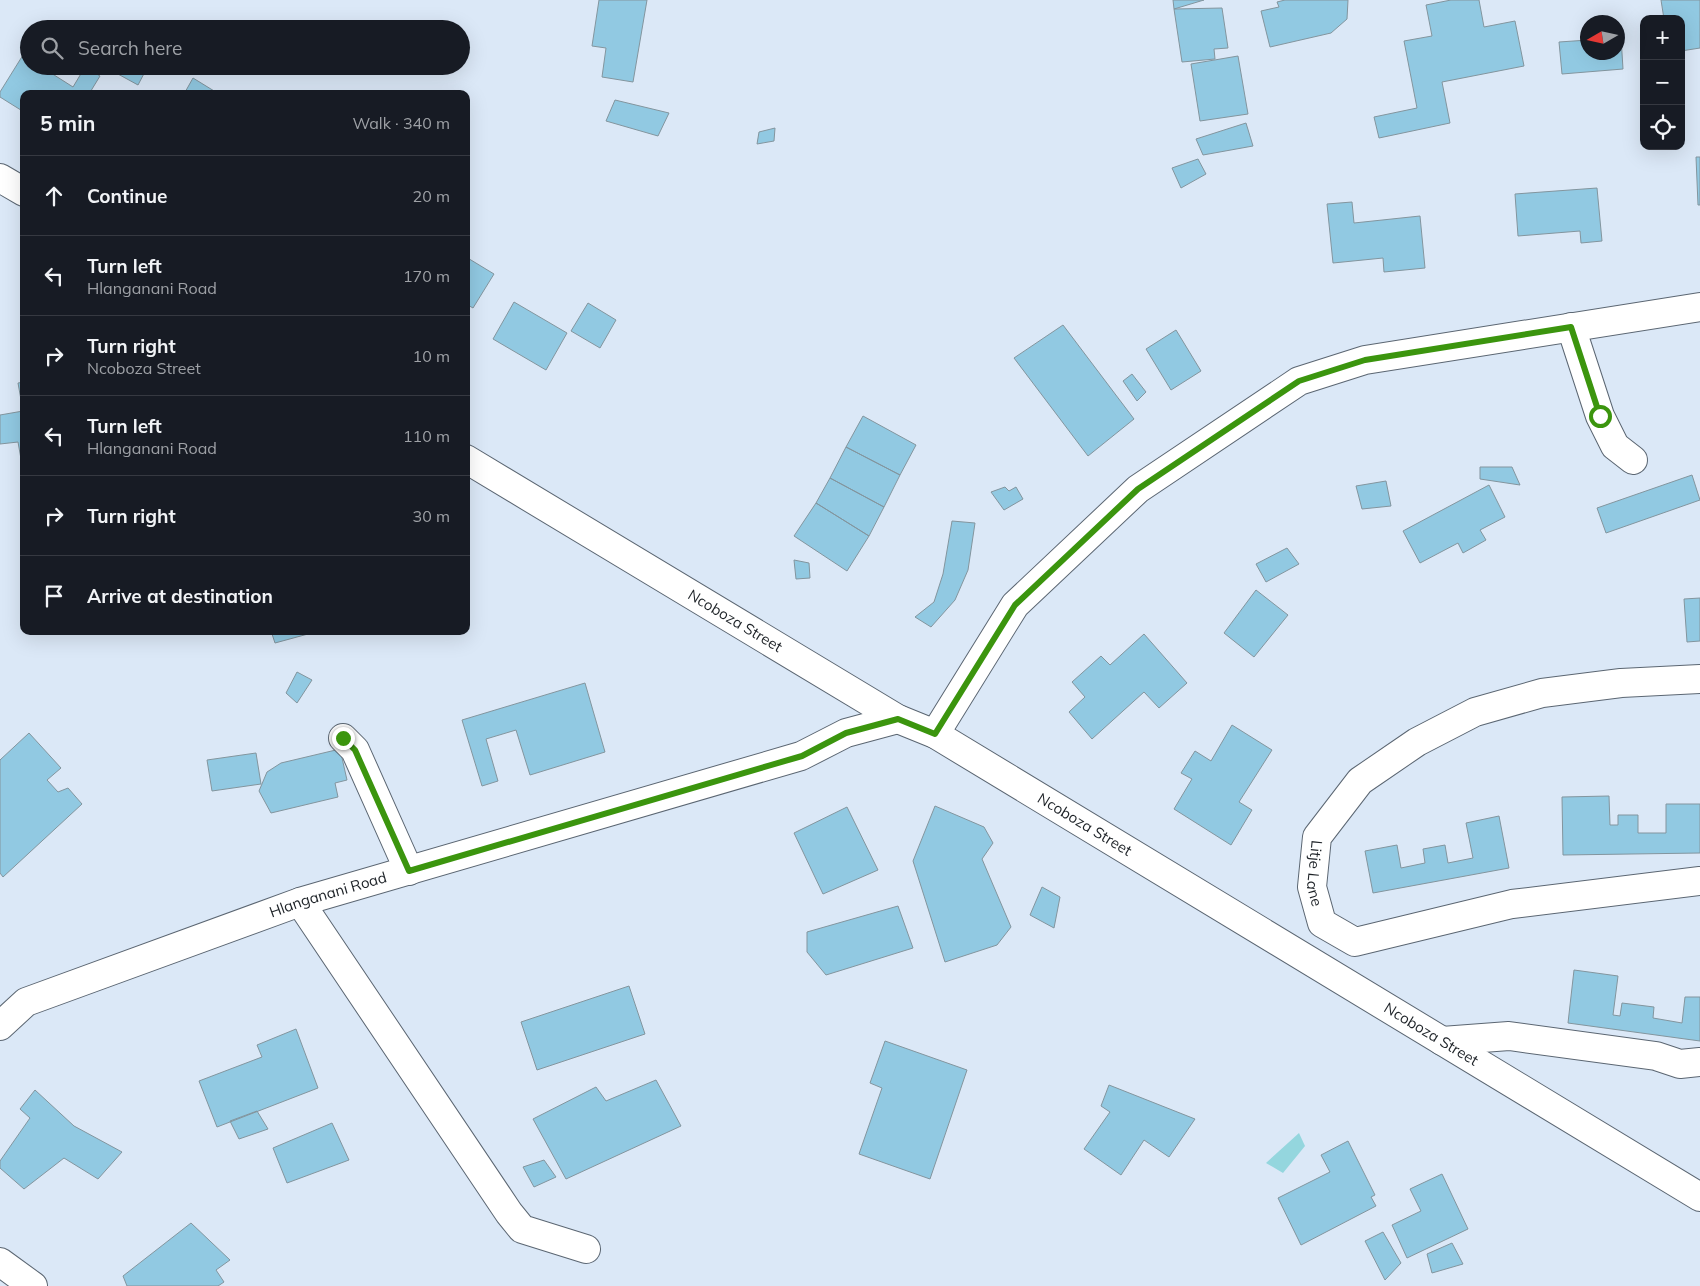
<!DOCTYPE html>
<html lang="en">
<head>
<meta charset="utf-8">
<style>
  body { margin:0; font-family:Mulish,sans-serif; background:#20242c; color:#f1f3f6 }
  .controls { position:absolute; right:15px; top:15px; display:grid; overflow:hidden; border-radius:10px; box-shadow:0 5px 20px #0002 }
  .controls button { width:45px; height:45px; display:grid; place-items:center; padding:0; border:0; border-bottom:1px solid #363941; background:#171b24; color:#f1f3f6; font:25px sans-serif }
  .compass { position:absolute; left:1580px; top:15px; width:45px; height:45px; border-radius:50%; background:#171b24; box-shadow:0 5px 20px #0002; rotate:261deg }
  .stop { position:absolute; width:15px; height:15px; margin:-11px; border:4px solid #3b950e; border-radius:50%; background:#fff }
  .stop.end { background:#3b950e; border-color:#fff; box-shadow:0 1px 5px #0008 }
  .list { margin:0; padding:0; list-style:none }
  h2 { display:flex; justify-content:space-between; align-items:center; height:65px; margin:0; padding:0 20px; font-size:21px }
  h2 small { font-size:16px; font-weight:400; color:#9ea1a6 }
  .list li { display:grid; grid-template-columns:32px 1fr auto; gap:15px; align-items:center; box-sizing:border-box; height:80px; padding:0 20px; border-top:1px solid #363941 }
  .list b { display:block; font-size:19px; white-space:nowrap }
  .list p { margin:0; font-size:16px; white-space:nowrap; color:#9ea1a6 }
  .list em { font-size:16px; font-style:normal; color:#9ea1a6 }
  .icon { flex:none; width:28px; height:28px; fill:none; stroke:currentColor; stroke-width:2; stroke-linecap:round; stroke-linejoin:round }
  .map { position:relative; flex:none; width:1700px; height:1286px; overflow:hidden }
  .search { position:absolute; background:#171b24; box-shadow:0 5px 20px #0002; left:20px; top:20px; width:450px; height:55px; display:flex; align-items:center; gap:12px; box-sizing:border-box; padding:0 18px; border-radius:28px; color:#9ea1a6; font-size:19px }
  .panel { position:absolute; background:#171b24; box-shadow:0 5px 20px #0002; left:20px; top:90px; width:450px; height:545px; border-radius:10px }
  .map>svg:first-child { display:block }
  .water { fill:#94d6de }
  .building { fill:#91c9e2; stroke:#83959e }
  .lines { fill:none; stroke-linecap:round; stroke-linejoin:round }
  .minor-casing { stroke:#5b6672; stroke-width:30 }
  .minor { stroke:#fff; stroke-width:28 }
  .route { stroke:#3b950e; stroke-width:6 }
  .labels { text-anchor:middle; stroke-width:4; stroke-linejoin:round; paint-order:stroke }
  .street-label { font-size:15px; fill:#1d2227; stroke:#dbe8f7 }
</style>
</head>
<body>
<div class="map">
<svg width="1700" height="1286" viewBox="0 0 1700 1286">
  <rect width="100%" height="100%" fill="#dbe8f7"/>
  <path class="water" d="M1299,1133L1305,1146L1283,1173L1266,1163Z"/>
  <path class="building" d="M599,0H647L633,82L602,77L606,48L592,46Z
    M1173,0H1204L1174,9Z
    M1285,0H1348L1347,19L1331,33L1270,47L1261,11L1279,7L1277,2Z
    M1451,0H1479L1484,27L1515,21L1524,66L1442,82L1450,123L1379,138L1374,117L1417,108L1404,41L1432,36L1426,5Z
    M1661,0H1700V48L1681,51V19H1664Z
    M1222,8L1228,48L1214,49L1215,59L1182,62L1174,9Z
    M1618,37H1621L1623,69L1562,74L1559,42L1588,40V52H1618Z
    M23,55L29,59V66H40L73,87L85,67L100,76L89,94H24V112L0,97V92Z
    M1238,56L1248,114L1200,121L1191,64Z
    M108,66H148L138,85L107,68Z
    M193,78L219,94H184Z
    M615,100L669,113L658,136L606,121Z
    M1246,123L1253,146L1203,155L1196,139Z
    M775,128L774,141L757,144L759,132Z
    M1696,157H1700V205H1698Z
    M1198,159L1206,174L1181,188L1172,168Z
    M1597,188L1602,241L1581,243L1580,231L1518,236L1515,194Z
    M1352,202L1354,223L1420,216L1425,268L1384,272L1383,258L1333,263L1327,204Z
    M466,257L494,274L473,308L466,304Z
    M514,302L567,333L546,370L493,339Z
    M588,303L616,320L600,348L571,331Z
    M1063,325L1134,419L1088,456L1014,358Z
    M1176,330L1201,371L1171,390L1146,349Z
    M1132,374L1146,392L1137,401L1123,381Z
    M24,382V476L18,442L0,444V415L23,411L18,383Z
    M863,416L916,445L900,475L846,447Z
    M846,447L900,475L884,507L830,478Z
    M1480,467H1512L1520,485L1480,479Z
    M1692,475L1700,500L1606,533L1597,508Z
    M830,478L884,507L869,536L816,503Z
    M1386,481L1391,506L1362,509L1356,486Z
    M1489,485L1505,517L1480,530L1486,540L1463,553L1458,543L1420,563L1403,531Z
    M1005,487L1009,491L1016,487L1023,499L1004,510L991,492Z
    M816,503L869,536L847,571L794,536Z
    M952,521L975,523L968,570L955,600L931,627L915,617L934,602L943,574Z
    M1287,548L1299,564L1266,582L1256,564Z
    M794,560L809,563L810,578L796,579Z
    M1256,590L1288,615L1254,657L1224,633Z
    M1700,598V641L1687,642L1684,599Z
    M271,631H319L275,643Z
    M1144,634L1187,683L1159,708L1144,692L1092,739L1069,712L1085,697L1072,682L1101,656L1110,665Z
    M297,672L312,680L297,703L286,693Z
    M585,683L605,752L530,775L516,730L486,739L498,781L482,786L462,720Z
    M1232,725L1272,750L1239,802L1252,810L1231,845L1174,809L1192,779L1181,773L1195,751L1211,761Z
    M29,733L61,768L47,780L58,792L68,788L82,804L3,877L0,873V760Z
    M340,749L347,780L335,783L338,797L271,813L259,791L267,772L281,763Z
    M256,753L261,784L212,791L207,760Z
    M1609,796L1610,825H1618V815H1638V833H1666V804H1700V853L1563,855L1562,797Z
    M935,806L984,827L993,843L982,859L1011,927L997,945L945,962L913,861Z
    M847,807L878,870L823,894L794,833Z
    M1499,816L1509,868L1373,893L1365,851L1397,845L1401,868L1425,863L1423,849L1445,845L1448,863L1473,858L1466,823Z
    M1042,887L1060,897L1054,928L1030,915Z
    M898,906L913,948L826,975L807,952V932Z
    M1574,970L1618,976L1613,1015L1620,1016L1622,1003L1654,1007L1653,1018L1682,1023L1685,997H1700V1041L1568,1023Z
    M629,986L645,1034L537,1070L521,1022Z
    M296,1029L318,1088L217,1127L199,1081L262,1057L257,1045Z
    M885,1041L967,1070L930,1179L859,1154L882,1088L870,1083Z
    M656,1080L681,1126L566,1179L533,1119L596,1087L606,1101Z
    M1109,1085L1195,1119L1169,1157L1144,1140L1121,1175L1084,1149L1110,1112L1101,1106Z
    M35,1090L74,1126L122,1152L98,1179L64,1158L24,1189L0,1168V1161L30,1118L20,1109Z
    M257,1111L268,1129L239,1139L230,1121Z
    M332,1123L349,1160L287,1183L273,1148Z
    M1348,1141L1375,1195L1371,1197L1376,1206L1301,1245L1278,1198L1330,1172L1321,1155Z
    M544,1160L556,1177L534,1187L523,1167Z
    M1442,1174L1468,1229L1407,1258L1392,1225L1421,1211L1410,1189Z
    M191,1223L230,1260L216,1270L224,1282L218,1286H127L123,1276Z
    M1383,1232L1401,1263L1385,1280L1365,1241Z
    M1452,1243L1463,1264L1432,1273L1427,1254Z"/>
  <g class="lines">
    <defs>
      <g id="minor">
        <path d="M0,178L24,192"/>
        <path d="M1571,327L1600,416L1615,446L1633,460"/>
        <path id="s1" d="M466,459L898,719L935,734L1700,1197"/>
        <path id="s2" d="M1700,679L1621,683L1542,693L1475,712L1417,742L1360,781L1317,837L1312,887L1322,923L1355,942L1512,904L1700,881"/>
        <path d="M935,734L1015,605L1138,489L1299,381L1365,360L1700,307"/>
        <path d="M343,738L355,750L409,871"/>
        <path d="M300,902L509,1213L522,1229L586,1249"/>
        <path id="s3" d="M0,1026L26,1002L300,902L801,756L846,733L898,719"/>
        <path d="M1442,1041L1509,1036L1656,1056L1680,1064L1700,1062"/>
        <path d="M0,1262L33,1286"/>
      </g>
    </defs>
    <use href="#minor" class="minor-casing"/>
    <use href="#minor" class="minor"/>
  </g>
  <g class="lines">
    <path class="route" d="M343,738L355,750L409,871L802,756L846,733L898,719L935,734L1015,605L1138,489L1299,381L1365,360L1571,327L1600,416"/>
  </g>
  <g class="labels">
    <g class="street-label">
      <text dy="5" stroke="none"><textPath href="#s1" startOffset="314">Ncoboza Street</textPath></text>
      <text dy="5" stroke="none"><textPath href="#s1" startOffset="719">Ncoboza Street</textPath></text>
      <text dy="5" stroke="none"><textPath href="#s2" startOffset="470">Litje Lane</textPath></text>
      <text dy="5" stroke="none"><textPath href="#s3" startOffset="356">Hlanganani Road</textPath></text>
      <text dy="5" stroke="none"><textPath href="#s1" startOffset="1124">Ncoboza Street</textPath></text>
    </g>
  </g>
</svg>
<div class="controls">
<button>+</button>
<button>−</button>
<button><svg class="icon" aria-label="locate" viewBox="0 0 24 24"><circle cx="12" cy="12" r="6"/><path d="M12 2v4M12 18v4M2 12h4M18 12h4"/></svg></button>
</div>
<svg class="compass" viewBox="-18 -18 36 36"><path d="M0-13l5 13h-10z" fill="#e53935"/><path d="M0 13l5-13h-10z" fill="#9ea1a6"/></svg>
<div class="stop" style="left:1600px;top:416px"></div>
<div class="stop end" style="left:343px;top:738px"></div>
<div class="search"><svg class="icon" aria-label="search" viewBox="0 0 24 24"><circle cx="10" cy="10" r="6"/><path d="M15 15l6 6"/></svg>Search here</div>
<section class="panel">
<h2>5 min<small>Walk · 340 m</small></h2>
<ul class="list">
<li><svg class="icon" aria-label="ahead" viewBox="0 0 24 24"><path d="M12 20V5M6 11l6-6 6 6"/></svg><div><b>Continue</b></div><em>20 m</em></li>
<li><svg class="icon" aria-label="left" viewBox="0 0 24 24"><path d="M17 20v-9H6M10 6l-5 5 5 5"/></svg><div><b>Turn left</b><p>Hlanganani Road</p></div><em>170 m</em></li>
<li><svg class="icon" aria-label="right" viewBox="0 0 24 24"><path d="M7 20v-9h11M14 6l5 5-5 5"/></svg><div><b>Turn right</b><p>Ncoboza Street</p></div><em>10 m</em></li>
<li><svg class="icon" aria-label="left" viewBox="0 0 24 24"><path d="M17 20v-9H6M10 6l-5 5 5 5"/></svg><div><b>Turn left</b><p>Hlanganani Road</p></div><em>110 m</em></li>
<li><svg class="icon" aria-label="right" viewBox="0 0 24 24"><path d="M7 20v-9h11M14 6l5 5-5 5"/></svg><div><b>Turn right</b></div><em>30 m</em></li>
<li><svg class="icon" aria-label="arrive" viewBox="0 0 24 24"><path d="M6 21V4h12l-3 4 3 4H6"/></svg><div><b>Arrive at destination</b></div></li>
</ul>
</section>
</div>
</body>
</html>
